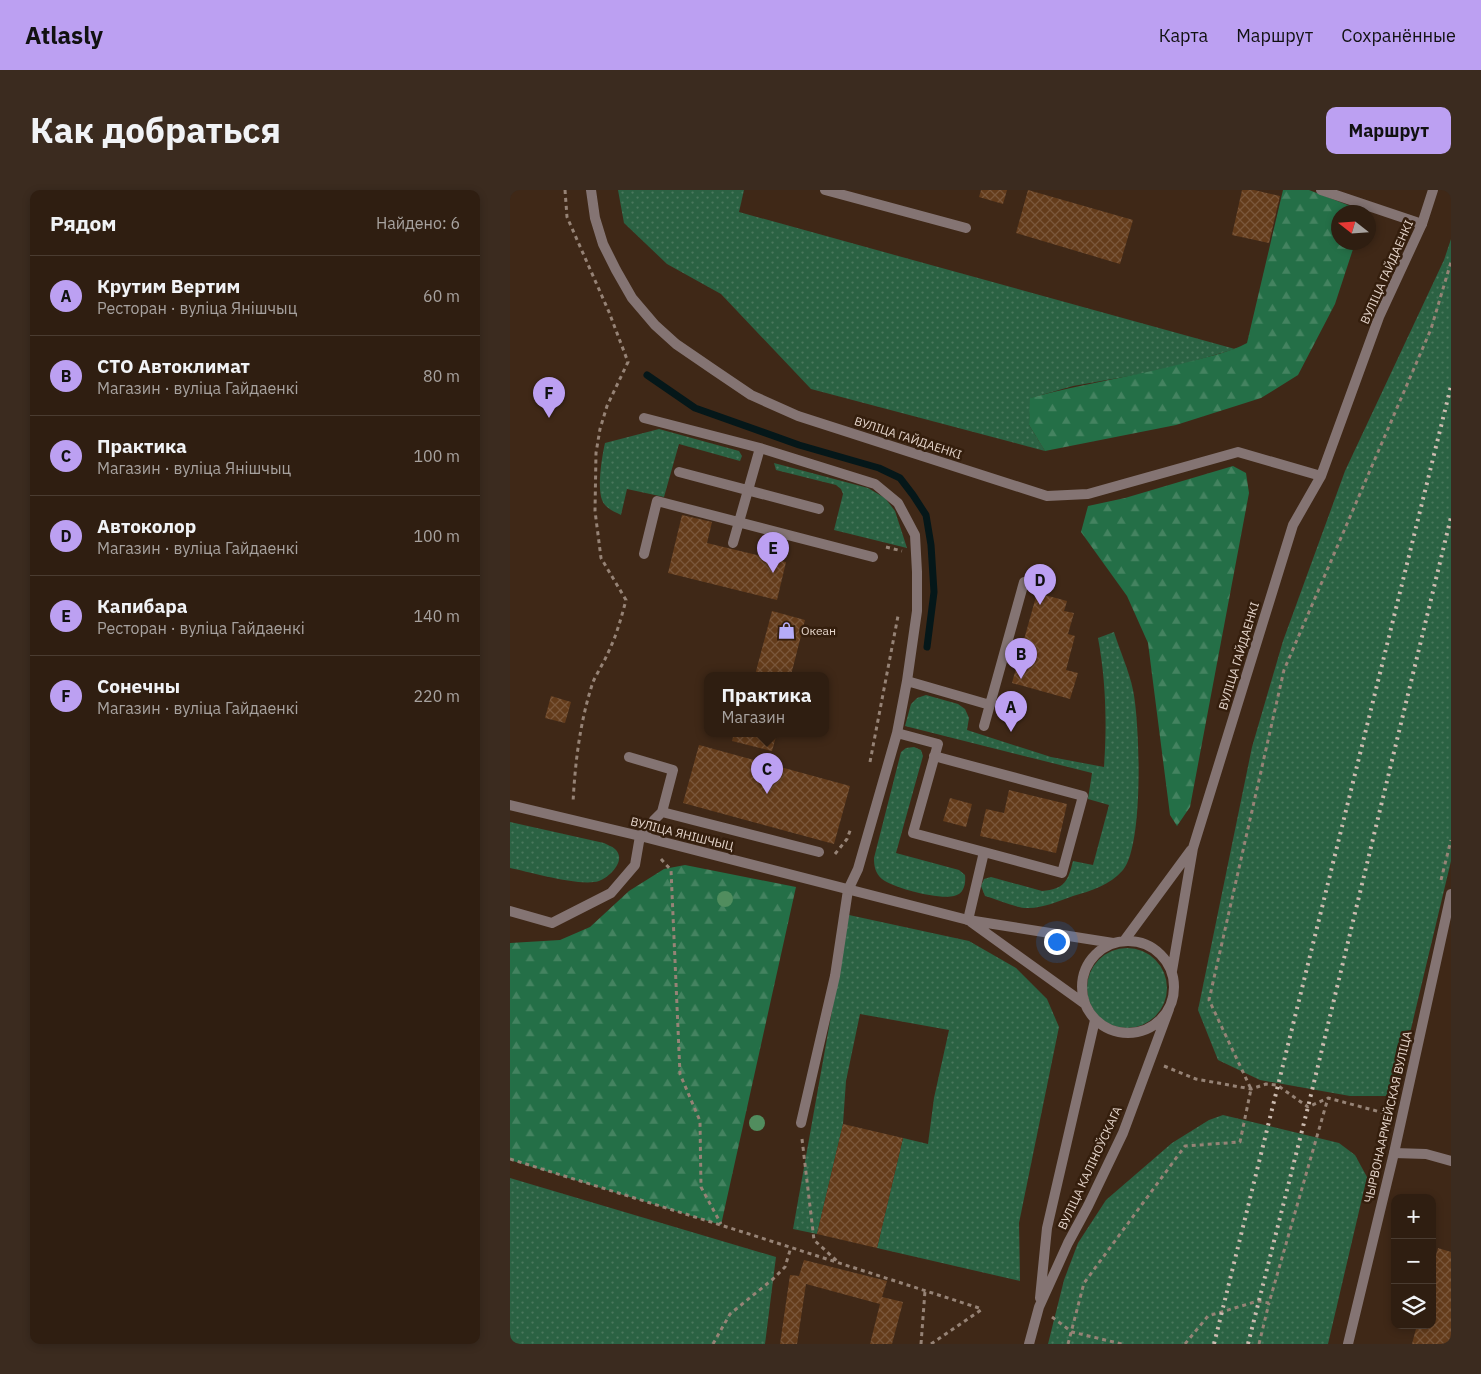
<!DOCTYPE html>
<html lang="ru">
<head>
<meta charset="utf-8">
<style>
  body { margin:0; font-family:"IBM Plex Sans",sans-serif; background:#3b2b1f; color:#f1f3f6 }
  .controls { position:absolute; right:15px; bottom:15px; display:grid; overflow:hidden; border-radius:10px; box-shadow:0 2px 8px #0003 }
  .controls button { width:45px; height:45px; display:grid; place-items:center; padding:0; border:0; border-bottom:1px solid #4a3c31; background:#2f1e11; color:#f1f3f6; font:25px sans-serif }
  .compass { position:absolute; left:821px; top:15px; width:45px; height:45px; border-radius:50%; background:#2f1e11; box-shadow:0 2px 8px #0003; rotate:287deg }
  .you { position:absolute; left:546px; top:751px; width:18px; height:18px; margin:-12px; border:4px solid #fff; border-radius:50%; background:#1a73e8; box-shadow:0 0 0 8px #1a73e833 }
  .badge { display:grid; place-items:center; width:32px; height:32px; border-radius:50%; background:#bca0f2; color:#111; font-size:16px; font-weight:700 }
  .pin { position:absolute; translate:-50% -41px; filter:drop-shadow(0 1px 2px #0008) }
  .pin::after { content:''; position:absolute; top:26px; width:18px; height:15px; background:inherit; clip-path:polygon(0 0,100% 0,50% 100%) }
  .popup { position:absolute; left:194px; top:482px; width:125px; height:65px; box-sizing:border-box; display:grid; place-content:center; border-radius:10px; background:#2f1e11; filter:drop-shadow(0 1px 4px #0005); font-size:16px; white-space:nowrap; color:#a7a29f }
  .popup b { font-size:19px; color:#f1f3f6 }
  .popup::after { content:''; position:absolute; left:50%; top:100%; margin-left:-10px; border:10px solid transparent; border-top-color:#2f1e11 }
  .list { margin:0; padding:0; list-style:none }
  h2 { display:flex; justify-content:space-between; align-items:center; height:65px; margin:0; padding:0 20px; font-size:21px }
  h2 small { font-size:16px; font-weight:400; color:#a7a29f }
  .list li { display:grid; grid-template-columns:32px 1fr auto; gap:15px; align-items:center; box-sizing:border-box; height:80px; padding:0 20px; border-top:1px solid #4a3c31 }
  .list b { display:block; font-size:19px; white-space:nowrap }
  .list p { margin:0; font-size:16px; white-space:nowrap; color:#a7a29f }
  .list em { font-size:16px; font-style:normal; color:#a7a29f }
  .icon { flex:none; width:28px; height:28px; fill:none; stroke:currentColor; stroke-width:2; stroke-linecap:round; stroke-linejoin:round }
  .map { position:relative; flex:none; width:941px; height:1154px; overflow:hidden; border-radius:10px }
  header { display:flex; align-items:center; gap:30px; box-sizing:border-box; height:70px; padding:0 25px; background:#bca0f2; color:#111 }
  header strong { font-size:24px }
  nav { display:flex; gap:28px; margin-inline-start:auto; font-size:18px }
  .intro { display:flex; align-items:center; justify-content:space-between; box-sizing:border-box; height:120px; padding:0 30px }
  h1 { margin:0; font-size:35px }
  .button { padding:12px 22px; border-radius:10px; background:#bca0f2; color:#111; font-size:18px; font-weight:700 }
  main { display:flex; gap:30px; padding:0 30px }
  aside { flex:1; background:#2f1e11; border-radius:10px; box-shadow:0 2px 8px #0003 }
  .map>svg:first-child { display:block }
  .grass { fill:url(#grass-dots) }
  .forest { fill:url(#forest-firs) }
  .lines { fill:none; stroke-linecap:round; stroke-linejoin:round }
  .stream { stroke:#051719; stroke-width:7 }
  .building { fill:url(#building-cross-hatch) }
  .path { stroke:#968376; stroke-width:3; stroke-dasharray:4 4; stroke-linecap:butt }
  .service { stroke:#847473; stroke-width:10 }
  .tertiary { stroke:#847473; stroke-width:10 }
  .rail { stroke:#ccbbb0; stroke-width:4; stroke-dasharray:2.5 5; stroke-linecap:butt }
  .tree { fill:#518d5e }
  .labels { text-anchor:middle; stroke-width:5; stroke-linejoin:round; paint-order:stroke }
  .street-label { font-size:12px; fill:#e6d6cc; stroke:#341e0d }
  .poi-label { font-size:12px; fill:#e6d6cc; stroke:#341e0d; text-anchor:start }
</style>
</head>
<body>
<header>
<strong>Atlasly</strong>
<nav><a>Карта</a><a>Маршрут</a><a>Сохранённые</a></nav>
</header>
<div class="intro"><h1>Как добраться</h1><a class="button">Маршрут</a></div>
<main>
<aside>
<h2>Рядом<small>Найдено: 6</small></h2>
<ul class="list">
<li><span class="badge">A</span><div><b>Крутим Вертим</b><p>Ресторан · вуліца Янішчыц</p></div><em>60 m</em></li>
<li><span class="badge">B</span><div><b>СТО Автоклимат</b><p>Магазин · вуліца Гайдаенкі</p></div><em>80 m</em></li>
<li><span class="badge">C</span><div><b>Практика</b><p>Магазин · вуліца Янішчыц</p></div><em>100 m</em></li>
<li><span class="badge">D</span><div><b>Автоколор</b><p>Магазин · вуліца Гайдаенкі</p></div><em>100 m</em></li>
<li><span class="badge">E</span><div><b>Капибара</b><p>Ресторан · вуліца Гайдаенкі</p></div><em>140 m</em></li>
<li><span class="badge">F</span><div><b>Сонечны</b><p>Магазин · вуліца Гайдаенкі</p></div><em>220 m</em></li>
</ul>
</aside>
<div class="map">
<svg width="941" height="1154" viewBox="0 0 941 1154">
  <defs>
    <pattern id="grass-dots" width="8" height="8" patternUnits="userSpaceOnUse" patternTransform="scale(1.25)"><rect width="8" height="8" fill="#2b6243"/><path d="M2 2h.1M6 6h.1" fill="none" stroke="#4a785d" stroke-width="1.8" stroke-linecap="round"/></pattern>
    <pattern id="forest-firs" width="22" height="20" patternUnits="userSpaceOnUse" patternTransform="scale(1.25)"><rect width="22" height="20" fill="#246f47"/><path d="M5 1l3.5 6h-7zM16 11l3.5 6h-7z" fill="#448360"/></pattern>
    <pattern id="building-cross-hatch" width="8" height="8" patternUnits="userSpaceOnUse" patternTransform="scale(1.25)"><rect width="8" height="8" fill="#643c1b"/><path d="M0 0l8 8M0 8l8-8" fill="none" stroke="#7a573b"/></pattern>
  </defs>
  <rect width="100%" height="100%" fill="#3f2817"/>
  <path class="grass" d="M108,0H234L229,22L725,159L653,180L563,196L521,208L519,235L535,261L301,199L211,104L157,74L114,33Z
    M941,49V671L885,906H840L750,890L708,870L688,820L742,557L773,451L835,281L934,70Z
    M149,239L229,261L232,266L230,271L169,254L154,307L117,299L111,325C103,321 95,318 92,310C87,297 92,266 95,253Z
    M264,273L358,298L375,308L385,321L397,358L324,340L333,304L331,299L326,295L266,280Z
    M604,442C610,461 619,481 623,500C630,533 634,655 613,680C600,695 581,701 563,706C549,711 533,718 519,718C508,719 487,709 475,706L471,696L474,689L481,687L532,701C555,699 558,691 563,671L583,675L599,615L578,609L582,583L395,536L401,514L407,508L416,505L448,514L455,519L459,528L457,540L541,567L594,577C597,533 596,491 588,448Z
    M404,557L411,560L413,566L386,663L449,680L455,685C456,694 454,704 444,706C429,710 383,698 372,689C365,683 364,676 364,668L391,562L396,558Z
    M0,632L94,653C97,655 102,656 105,659C117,670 100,687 89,691C70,697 20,682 0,678Z
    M339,725L459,751L506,778L537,809L549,837L509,1033L510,1091L367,1058L393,948L418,954L424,908L439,840L350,824L336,891L333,934L307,1044L283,1039Z
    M577 798a40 40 0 1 1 80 0a40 40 0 1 1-80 0Z
    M713,925L829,953L845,965L857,987L818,1154H538L554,1090L568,1053L596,1010L662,953L699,930Z
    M0,988L266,1067L255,1154H0Z"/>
  <path class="forest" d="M773,0H799L848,19V22H828V52L845,53L825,114L788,185L751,208L666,235L535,261L519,235L520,208C574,193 629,186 682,171C701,166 720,162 737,153Z
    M723,276L736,283L739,303L680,617L667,636L660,625L638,453L617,406L571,342L578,316L615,308Z
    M175,675L286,697L211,1035L0,970V753L50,750L80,737L119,701L154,679Z"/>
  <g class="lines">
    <path class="stream" d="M137,185L185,218L289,255L369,278L390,288L403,305L416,325L421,355L424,402L417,457"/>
  </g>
  <path class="building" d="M471,0H497L493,14L469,7Z
    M518,0L623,30L610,74L506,43Z
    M732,0H744L770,6L759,53L722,45Z
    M172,325L202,332L197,353L276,372L267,410L158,383Z
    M527,403L557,411L554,421L564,423L558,444L565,446L556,480L568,483L560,509L502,493Z
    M262,421L295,430L281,485H245Z
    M41,506L61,512L55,533L35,528Z
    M224,543H267L262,561L222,551Z
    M189,555L340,596L324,654L173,613Z
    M499,600L557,614L546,663L470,646L476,619L494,623Z
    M440,608L462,614L456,637L433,631Z
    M333,934L393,948L367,1058L307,1044Z
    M928,1058L941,1062V1154H902L907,1135H922V1079Z
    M294,1070L377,1091L372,1107L393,1112L382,1154H360L370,1114L296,1094L287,1154H270L280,1085L289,1086Z"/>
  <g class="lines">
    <path class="path" d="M55,0L57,27L99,122L118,172L97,216L90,239L86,263L85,321L91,368L116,410C111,429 106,447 97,465C93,474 87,483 83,492C70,531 65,573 63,613
      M376,357L392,361
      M360,572L388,426
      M325,664L337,649L341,638
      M151,669L161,680L170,884L190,931L191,997L211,1034
      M931,690L941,650
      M654,876L686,889L741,899L756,894L767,895L798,917L818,908L878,924
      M292,949L304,1050L327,1071
      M0,969L236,1043L472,1119
      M542,1127L562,1142L612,1154
      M203,1154L220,1124L263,1089L275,1077L281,1057
      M411,1154L415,1101
      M421,1154L471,1120
      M558,1154L574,1093L675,956L730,952L741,899L699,810L774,480L921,139L941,72
      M675,1154L698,1126L748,1111L759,1113L818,908
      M749,1154L759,1113"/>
    <path class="service" d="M315,0L456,38
      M811,0L912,34
      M134,228L250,258L365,294L388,313L405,345L407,382V421L397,491L387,543L348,679L338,700L325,786L291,933
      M169,282L309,319
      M223,353L250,258
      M134,364L147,311L363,367
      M397,491L480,515
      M474,536L514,392
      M387,543L428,554L403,643L474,662L458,730
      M424,566L573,606L552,683L474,662
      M152,622L309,662
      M0,721L42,733L101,703L125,675L130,646L140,638L144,630L152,622L163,580L119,567
      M884,963L916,964L941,971"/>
    <path class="tertiary" d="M81,0L85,28L93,54L106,80L122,108L145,135L166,154L204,180L241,205L288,226L537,306L578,304L728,262L811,286
      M0,615L130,646L458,730L603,753
      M461,732L575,814
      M572 797a46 46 0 1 1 92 0a46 46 0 1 1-92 0Z
      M614,751L681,660
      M662,781L683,658L783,335L811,286L869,127L912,34L923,0
      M530,1108L537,1038L585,830
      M519,1154L529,1117L558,1053L578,1016L613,943L659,819
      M838,1154L884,963L941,704"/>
    <path class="rail" d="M704,1154L941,196
      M738,1154L798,917L941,327"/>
  </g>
  <g class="tree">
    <circle cx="215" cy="709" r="8"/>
    <circle cx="247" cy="933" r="8"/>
  </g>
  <defs>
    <symbol id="shop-bare" viewBox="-9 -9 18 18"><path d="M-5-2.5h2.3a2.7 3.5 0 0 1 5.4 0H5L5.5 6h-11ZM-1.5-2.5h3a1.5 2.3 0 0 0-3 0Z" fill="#b5acf8" stroke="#341e0d" stroke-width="2.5" paint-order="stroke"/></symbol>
  </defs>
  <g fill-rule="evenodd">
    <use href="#shop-bare" x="264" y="428" width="25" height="25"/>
  </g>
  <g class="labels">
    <g class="street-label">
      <text transform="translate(877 82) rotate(-66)" y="4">ВУЛІЦА ГАЙДАЕНКІ</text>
      <text transform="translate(398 248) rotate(18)" y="4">ВУЛІЦА ГАЙДАЕНКІ</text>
      <text transform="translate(729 466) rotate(-73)" y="4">ВУЛІЦА ГАЙДАЕНКІ</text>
      <text transform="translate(172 644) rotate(14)" y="4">ВУЛІЦА ЯНІШЧЫЦ</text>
      <text transform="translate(878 927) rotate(-77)" y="4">ЧЫРВОНААРМЕЙСКАЯ ВУЛІЦА</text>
      <text transform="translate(580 978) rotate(-65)" y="4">ВУЛІЦА КАЛІНОЎСКАГА</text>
    </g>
    <g class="poi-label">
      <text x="291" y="445">Океан</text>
    </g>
  </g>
</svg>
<div class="controls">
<button>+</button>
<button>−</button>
<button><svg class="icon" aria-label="layers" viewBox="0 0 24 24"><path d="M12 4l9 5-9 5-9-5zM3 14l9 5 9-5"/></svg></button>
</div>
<svg class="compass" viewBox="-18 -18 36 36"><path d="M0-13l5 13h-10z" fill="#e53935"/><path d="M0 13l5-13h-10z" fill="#a7a29f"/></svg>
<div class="you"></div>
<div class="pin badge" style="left:501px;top:542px">A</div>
<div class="pin badge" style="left:511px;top:489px">B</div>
<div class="pin badge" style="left:257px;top:604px">C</div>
<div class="popup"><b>Практика</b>Магазин</div>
<div class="pin badge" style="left:530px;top:415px">D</div>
<div class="pin badge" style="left:263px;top:383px">E</div>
<div class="pin badge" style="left:39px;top:228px">F</div>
</div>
</main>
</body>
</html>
